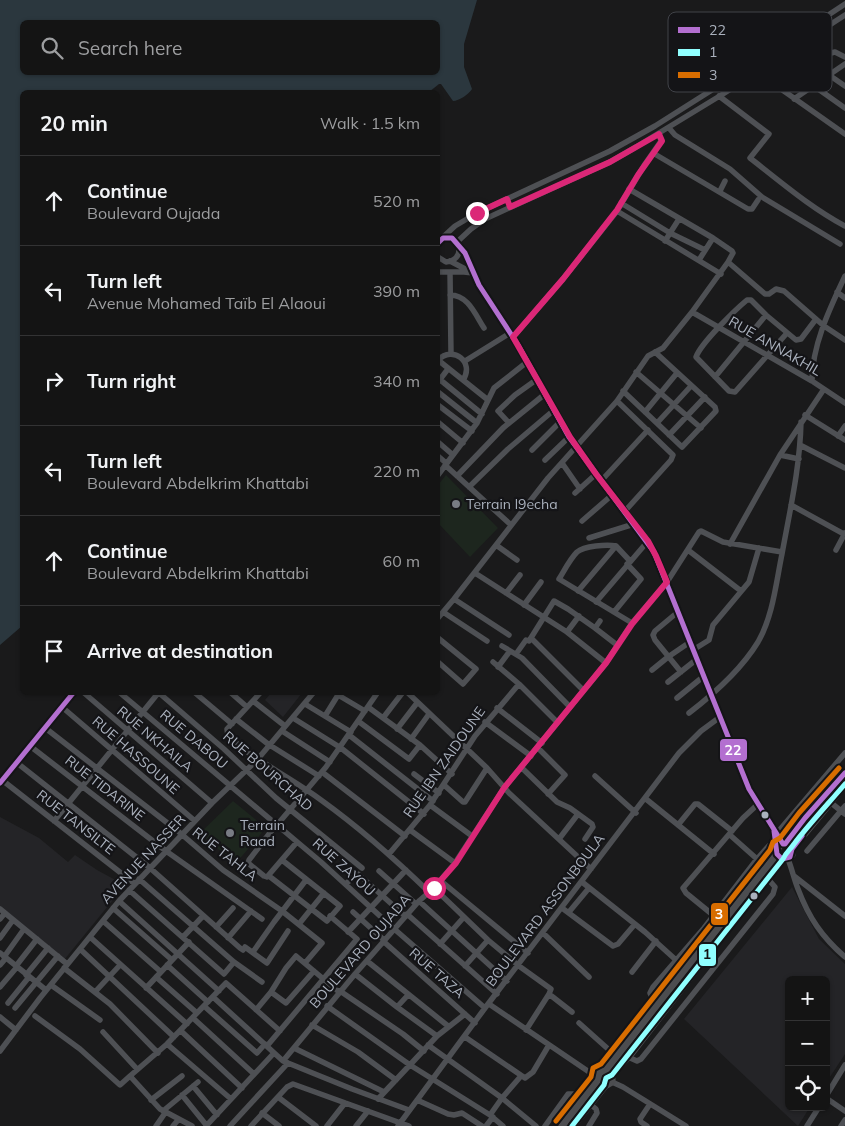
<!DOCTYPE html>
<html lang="en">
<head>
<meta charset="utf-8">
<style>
  body { margin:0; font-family:Mulish,sans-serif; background:#1d1d1d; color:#f1f3f6 }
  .controls { position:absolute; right:15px; bottom:15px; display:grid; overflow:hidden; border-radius:8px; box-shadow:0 1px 4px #0004 }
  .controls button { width:45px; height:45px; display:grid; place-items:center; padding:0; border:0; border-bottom:1px solid #333334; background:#141414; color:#f1f3f6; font:25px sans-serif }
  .stop { position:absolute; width:15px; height:15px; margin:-11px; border:4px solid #db2777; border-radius:50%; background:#fff }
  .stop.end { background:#db2777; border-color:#fff; box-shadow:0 1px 5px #0008 }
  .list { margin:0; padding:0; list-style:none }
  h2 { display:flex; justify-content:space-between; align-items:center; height:65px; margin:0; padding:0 20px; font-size:21px }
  h2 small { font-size:16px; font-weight:400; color:#9d9ea0 }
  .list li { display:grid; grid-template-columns:32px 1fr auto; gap:15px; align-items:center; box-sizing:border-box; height:90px; padding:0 20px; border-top:1px solid #333334 }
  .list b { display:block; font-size:19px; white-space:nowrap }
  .list p { margin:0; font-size:16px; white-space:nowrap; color:#9d9ea0 }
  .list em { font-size:16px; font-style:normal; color:#9d9ea0 }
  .icon { flex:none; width:28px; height:28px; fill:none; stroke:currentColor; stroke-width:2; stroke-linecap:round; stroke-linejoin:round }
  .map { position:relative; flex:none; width:845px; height:1126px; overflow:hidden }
  .search { position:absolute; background:#141414; box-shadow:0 1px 4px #0004; left:20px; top:20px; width:420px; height:55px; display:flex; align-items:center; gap:12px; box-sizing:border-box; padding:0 18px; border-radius:8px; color:#9d9ea0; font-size:19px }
  .panel { position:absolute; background:#141414; box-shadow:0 1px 4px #0004; left:20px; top:90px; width:420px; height:605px; border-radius:8px }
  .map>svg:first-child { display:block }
  .built { fill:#242427 }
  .green { fill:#1d261e }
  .water { fill:#2b373e; fill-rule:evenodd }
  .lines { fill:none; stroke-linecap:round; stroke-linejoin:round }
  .minor { stroke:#4e5054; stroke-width:5.5 }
  .major { stroke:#4c4d50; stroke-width:7 }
  .bus-1-casing { stroke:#141417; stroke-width:9 }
  .bus-2-casing { stroke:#141417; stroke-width:9 }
  .bus-3-casing { stroke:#141417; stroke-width:9 }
  .bus-1 { stroke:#b36fd0; stroke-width:5 }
  .bus-2 { stroke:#90ffff; stroke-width:5 }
  .bus-3 { stroke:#d86d00; stroke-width:5 }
  .route { stroke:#db2777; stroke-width:6 }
  .poi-dot { fill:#787c84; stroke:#141417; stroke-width:2 }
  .bus-dot { fill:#aab1bd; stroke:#141417; stroke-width:2 }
  .labels { text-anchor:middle; stroke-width:4.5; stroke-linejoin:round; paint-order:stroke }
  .street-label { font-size:14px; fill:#aab1bd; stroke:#141417 }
  .poi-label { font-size:14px; fill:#aab1bd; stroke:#141417; text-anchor:start }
  .key { fill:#141417; stroke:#414349; stroke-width:1 }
  .key-label { font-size:14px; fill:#aab1bd }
  .line-badge { stroke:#141417; stroke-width:2 }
  .badge-label { font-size:14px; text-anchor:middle; font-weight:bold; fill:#fff }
  .pale-badge-label { font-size:14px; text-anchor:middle; font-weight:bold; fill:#111 }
</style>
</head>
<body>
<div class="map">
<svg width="845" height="1126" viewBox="0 0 845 1126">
  <rect width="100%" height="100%" fill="#1a1a1b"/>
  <path class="built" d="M271,693V692L302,693L283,717L265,700Z
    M0,817L39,838L68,862L75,855L97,870L121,883V890L64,960L0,907Z
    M792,887L819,939L845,964V1054L826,1083V980H789V1107H810L798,1126L684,1019Z"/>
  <path class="green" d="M446,475L498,528L470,557L438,523V485Z
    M233,801L266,828L236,863L199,834Z"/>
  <path class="water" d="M0,0H477L464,44V67L472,89C469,94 459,101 453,101L441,84H439L429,92H22V626L0,645ZM22,22H438V72H22Z"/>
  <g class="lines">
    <path class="minor" d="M757,72L845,134
      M829,75L845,86
      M778,86L827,54L835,52L845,57
      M814,86L845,108
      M719,96L769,134L750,158C781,182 811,208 845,226
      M794,99L845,64
      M669,128L675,135L730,169L762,197L840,244
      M653,153L748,209H752L758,200
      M629,189L713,238L732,251L733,253L728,262
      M720,191L725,181
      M621,203L670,233L705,250
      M617,211L721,274
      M442,238L455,226L477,213L610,151L655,126L786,43L845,4
      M665,241L679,219
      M457,242L471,229L485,219L610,162L636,147L723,94L845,15
      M438,243L443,238H452L457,242L465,253L479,285L518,345L569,437L654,552L749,789C756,803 764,815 772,828C776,833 780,837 783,844
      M438,257L446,262C455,261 460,256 459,247
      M699,260L713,238
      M450,261L469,271
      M438,272H464L473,273
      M450,272L451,354
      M837,292L845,298
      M450,295C468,295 475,314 484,328
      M692,312L812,381L845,403
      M787,333L735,392L729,391L696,357C701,343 735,310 747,300H751L766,315L796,340L801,339L816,319
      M513,337L563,279L617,211L645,164L661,141L659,134
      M438,360L488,400
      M438,360C453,345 475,362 463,380
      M465,361L510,333
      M636,372L701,428
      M715,377L766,315
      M438,378L482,414
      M812,381C812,345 830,308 845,276
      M438,382L448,369
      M623,391L682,447L716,411L715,407L655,352
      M438,392L477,423
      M617,401L673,455L671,460L625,511
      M438,405L472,431
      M645,412L677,373
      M805,415L845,440
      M438,422L463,443
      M509,423L498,411L515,395L536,380
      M657,423L691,386
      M669,435L705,397
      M838,436L845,426
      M438,442L453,455
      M800,445L845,468
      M532,450L561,421
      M780,455L799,459
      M438,456L446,463
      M545,460L569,437
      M562,463L580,489
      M445,465L511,525
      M438,475L477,423L494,388L527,362
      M457,476L503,428L545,394
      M601,481L648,430
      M469,487L508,449L554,410
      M575,493L596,474
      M791,505L844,534
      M582,521L612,495
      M589,538L634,524
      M730,544L780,455L824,389
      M496,545L517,560
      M688,550L741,591
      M836,550L845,533
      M630,561L616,546C607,544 584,546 577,552C570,559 564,571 559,579L632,623
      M475,573L567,632L606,663
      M578,591L616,546
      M506,593L520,575
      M454,599L509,635
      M596,602L648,541
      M524,605L541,582
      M679,611L655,631L653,635L655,640L681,672
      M443,612L487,641
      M614,612L641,579L627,564
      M438,618L454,599L548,478L617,401L648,356L663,348L692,312L728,262L765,294H769L776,289L784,291L824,326L845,340
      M600,621L595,628L617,645
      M567,632L579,616
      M438,638L476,669L463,684L438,662
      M531,638L583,690
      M502,646L522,658L570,707
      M693,650L709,640L713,625L749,582L759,548
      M516,654L526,640L529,641L554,601L568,609L595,628
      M493,662L519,684L557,722
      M498,667L510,651
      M652,670L668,657L690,642
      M668,682L697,659
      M83,692L212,803
      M119,692L321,862L392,927L485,1008
      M158,692L224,749L276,798L362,868
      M194,692L232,724
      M230,692L247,707
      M261,692L227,729L228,736L257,760L263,762C282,775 302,786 321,800C360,828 396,860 430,893
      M407,692L487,768L509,793L591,869
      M677,698L704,676
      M253,701L285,726
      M305,704L351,732
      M62,707L195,821
      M368,707L420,745L452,774
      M497,708L542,743
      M689,713C715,693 741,670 758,642C773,616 776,583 782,554C790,510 800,467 801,422
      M325,716L338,695L365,711
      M293,718L341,748L424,814
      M383,718L403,692
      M236,719L268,744L319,776
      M358,721L409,759L420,745
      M485,722L531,756
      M44,727L179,832L223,870L282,911L322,943L305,963
      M397,729L417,703
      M282,731L330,762
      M349,735L433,801
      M411,739L429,714
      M30,746L166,851L262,919
      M538,748L565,775L548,794
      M16,762L150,868L240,948L243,950L245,947L267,963L288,931
      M522,768L557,802L570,808L592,824L593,827L585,839
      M322,772L405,836
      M414,774L439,793
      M595,776L636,813
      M2,780L135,884
      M1,782L74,692
      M444,785L463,802H465L487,768
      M646,799L714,854
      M830,802L845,814
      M430,805L472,836
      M54,821L159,692
      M276,825L249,860L248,863L264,876L267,877L297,842
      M277,825L326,767L378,692
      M678,825L695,804H698L732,831
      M410,830L455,863
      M777,833L845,753
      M730,835L757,859
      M559,839L578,814
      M807,851L845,806
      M389,854L430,805L475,736L519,684
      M788,859C792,869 794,879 798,889C809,918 822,937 845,957
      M379,871L416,904
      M269,876L327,921L340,906L282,860
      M794,876L845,916
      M139,879L234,962L262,982
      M441,881L528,953
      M582,882L645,932L676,960
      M346,884L355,875L358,874L405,916
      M434,888L488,940L519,966L551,989L549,994L572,1012
      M129,890L224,974L234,962
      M119,901L219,991
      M419,901L507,981
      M113,908L172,960
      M562,908L613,946L618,944L635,924
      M0,909L67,964
      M353,912L384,940
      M569,912L589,888
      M407,914L497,994
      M713,915L686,893L683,888L743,818L757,805
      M0,919L5,913
      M103,921L161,972
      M299,924L324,893
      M216,927L233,908
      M348,932L406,870
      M543,933L589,977
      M90,937L187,1024
      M183,937L203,916
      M0,938L13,920
      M228,938L251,911
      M383,941L475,1023
      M440,944L464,917
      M80,949L174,1037
      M253,952L274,922L306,880
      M0,953L46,990
      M4,957L24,929
      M367,961L448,1026
      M0,965L6,958
      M167,965L208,1002
      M16,966L37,939
      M465,966L488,940
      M64,968L110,1004L158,1053
      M632,972L656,941
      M355,974L397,1007L437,1036
      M26,975L48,948
      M156,977L197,1013
      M51,985L100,1020
      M0,987L17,967
      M146,988L189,942
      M340,991L403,1034L424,1051
      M95,992L120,965
      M271,992L286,1003L314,971
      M213,997L283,1061L352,1089L409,1110
      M8,1003L29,977
      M489,1004L598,1078
      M204,1006L257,1053L265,1044
      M327,1006L410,1065L490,1115L503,1126
      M656,1006L650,993L653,987L704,928L757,859L775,839
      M397,1007L408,995
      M15,1008L58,956
      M256,1010L271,992L286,968L296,956L339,992
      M35,1016L80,1049L120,1085L130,1076L160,1109L192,1126
      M0,1017L16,1030
      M193,1018L254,1074
      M579,1023L617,1057
      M312,1025L358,1052L396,1080
      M526,1030L549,994
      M181,1031L242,1088
      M103,1032L137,1069
      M465,1037L525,1078L533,1072L549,1045
      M167,1044L231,1099
      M428,1045L502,1098L536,1126
      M267,1046L357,939L330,916
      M294,1048L384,1092
      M0,1051L40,998L119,901L212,803L257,760L314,692
      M628,1057L637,1061L641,1059L773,894L775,887L768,879
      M283,1061L355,974L419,901L434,888L455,863L504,788L606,663L632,623L667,582L699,532L701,531L723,542L782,552
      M130,1076L167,1044L226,983L280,1031
      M612,1082L623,1087L686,1126
      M193,1086L217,1115
      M182,1095L207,1126
      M826,1096L845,1065
      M278,1097L316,1126
      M826,1098L845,1111
      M378,1099L437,1036L465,1014
      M151,1100L182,1076
      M417,1100L448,1114L454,1115L462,1113L482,1126
      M163,1111L198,1082
      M262,1113L279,1126
      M490,1115L502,1098L521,1076
      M156,1126L165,1113
      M173,1126L178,1120
      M206,1126L274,1053
      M230,1126L288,1063
      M251,1126L287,1087L293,1084L409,1126
      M327,1126L345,1103
      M356,1126L368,1111
      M398,1126L485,1008L679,753L701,731L720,717
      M486,1126L493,1117
      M545,1126L568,1094H573L582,1099
      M589,1126L597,1113L596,1109L590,1104
      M647,1126L641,1122L640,1119L650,1104
      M807,1126L819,1107
      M841,1126L845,1120"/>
    <path class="major" d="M785,844L805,818L845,773
      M792,849L845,785
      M777,854V850L780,845L785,844L790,846L792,855L788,859H782
      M606,1070L689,964L777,854
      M612,1074L631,1054L782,859
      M562,1126L598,1080L599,1073L606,1070
      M573,1126L605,1086L612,1082V1074"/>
    <defs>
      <path id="bus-1" d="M438,243L443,238H452L465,253L479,285L518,345L569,437L654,552L749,789L783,844H785L805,818L845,773
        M0,783L74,692
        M774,831L777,854L782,859L790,857L792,849L802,836"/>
      <path id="bus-2" d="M572,1126L604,1085L606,1078L612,1075L783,859C786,852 790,850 794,844C810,823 828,804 845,784"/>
      <path id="bus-3" d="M556,1121L591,1077L593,1068L601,1064L770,850L773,842L780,838L799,813L839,768"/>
    </defs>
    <use href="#bus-1" class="bus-1-casing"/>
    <use href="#bus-2" class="bus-2-casing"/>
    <use href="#bus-3" class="bus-3-casing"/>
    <use href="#bus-1" class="bus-1"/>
    <use href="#bus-2" class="bus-2"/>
    <use href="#bus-3" class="bus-3"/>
  </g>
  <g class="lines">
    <path class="route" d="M434,888L456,863L504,788L606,663L632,624L667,582L656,556L648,541L596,474L570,437L513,337L563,279L617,210L638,175L662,141L659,134L610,162L510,207L507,199L477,213"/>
  </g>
  <g class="poi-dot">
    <circle cx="456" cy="504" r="5"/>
    <circle cx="230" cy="833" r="5"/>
  </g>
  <g class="bus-dot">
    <circle cx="765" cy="815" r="4.5"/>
    <circle cx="754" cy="896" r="4.5"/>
  </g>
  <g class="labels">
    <g class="street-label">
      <text transform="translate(775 346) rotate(30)" y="5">RUE ANNAKHIL</text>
      <text transform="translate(155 739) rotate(40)" y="5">RUE NKHAILA</text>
      <text transform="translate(194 739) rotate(40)" y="5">RUE DABOU</text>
      <text transform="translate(136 755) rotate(41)" y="5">RUE HASSOUNE</text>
      <text transform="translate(444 762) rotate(-55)" y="5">RUE IBN ZAIDOUNE</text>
      <text transform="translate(268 771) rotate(41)" y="5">RUE BOURCHAD</text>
      <text transform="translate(105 788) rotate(38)" y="5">RUE TIDARINE</text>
      <text transform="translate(76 822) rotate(38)" y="5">RUE TANSILTE</text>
      <text transform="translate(225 854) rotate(38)" y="5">RUE TAHLA</text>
      <text transform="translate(143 859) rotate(-47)" y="5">AVENUE NASSER</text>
      <text transform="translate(344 867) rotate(42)" y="5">RUE ZAYOU</text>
      <text transform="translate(545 910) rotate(-53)" y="5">BOULEVARD ASSONBOULA</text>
      <text transform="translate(360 951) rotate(-49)" y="5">BOULEVARD OUJADA</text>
      <text transform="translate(437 973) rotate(41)" y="5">RUE TAZA</text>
    </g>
    <g class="poi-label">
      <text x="466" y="509">Terrain l9echa</text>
      <text x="240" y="830">Terrain<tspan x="240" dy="16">Raad</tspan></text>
    </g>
  </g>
  <rect x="668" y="12" width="164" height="80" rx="8" class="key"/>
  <rect x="678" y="27" width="22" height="6" fill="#b36fd0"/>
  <rect x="678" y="49" width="22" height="7" fill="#90ffff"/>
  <rect x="678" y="72" width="22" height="6" fill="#d86d00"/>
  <g class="key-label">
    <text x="709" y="35">22</text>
    <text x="709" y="57">1</text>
    <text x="709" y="80">3</text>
  </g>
  <g class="line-badge">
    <rect x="719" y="738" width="29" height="24" rx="5" fill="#b36fd0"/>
    <rect x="710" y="902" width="19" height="24" rx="5" fill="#d86d00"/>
    <rect x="698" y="943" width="19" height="24" rx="5" fill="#90ffff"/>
  </g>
  <g class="badge-label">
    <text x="733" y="755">22</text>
    <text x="719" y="919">3</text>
  </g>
  <g class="pale-badge-label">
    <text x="707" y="959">1</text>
  </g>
</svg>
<div class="controls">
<button>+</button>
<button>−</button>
<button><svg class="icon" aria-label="locate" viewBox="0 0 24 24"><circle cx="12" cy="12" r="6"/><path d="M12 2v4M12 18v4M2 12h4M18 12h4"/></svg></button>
</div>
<div class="stop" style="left:434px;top:888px"></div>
<div class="stop end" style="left:477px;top:213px"></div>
<div class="search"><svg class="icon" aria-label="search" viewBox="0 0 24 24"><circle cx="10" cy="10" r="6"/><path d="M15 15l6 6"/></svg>Search here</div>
<section class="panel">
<h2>20 min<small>Walk · 1.5 km</small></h2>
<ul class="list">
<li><svg class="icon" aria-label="ahead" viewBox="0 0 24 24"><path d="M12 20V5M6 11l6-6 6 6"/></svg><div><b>Continue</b><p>Boulevard Oujada</p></div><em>520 m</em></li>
<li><svg class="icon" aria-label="left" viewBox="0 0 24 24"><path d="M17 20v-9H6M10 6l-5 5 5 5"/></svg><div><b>Turn left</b><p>Avenue Mohamed Taïb El Alaoui</p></div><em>390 m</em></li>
<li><svg class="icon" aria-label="right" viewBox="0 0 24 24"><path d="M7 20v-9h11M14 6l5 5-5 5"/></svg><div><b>Turn right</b></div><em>340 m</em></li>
<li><svg class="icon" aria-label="left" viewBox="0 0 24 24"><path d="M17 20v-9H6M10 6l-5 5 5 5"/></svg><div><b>Turn left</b><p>Boulevard Abdelkrim Khattabi</p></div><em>220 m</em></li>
<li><svg class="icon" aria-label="ahead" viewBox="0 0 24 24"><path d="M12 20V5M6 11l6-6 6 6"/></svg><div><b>Continue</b><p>Boulevard Abdelkrim Khattabi</p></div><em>60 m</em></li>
<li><svg class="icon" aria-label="arrive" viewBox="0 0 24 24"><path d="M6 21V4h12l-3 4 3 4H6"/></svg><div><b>Arrive at destination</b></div></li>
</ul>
</section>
</div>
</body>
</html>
